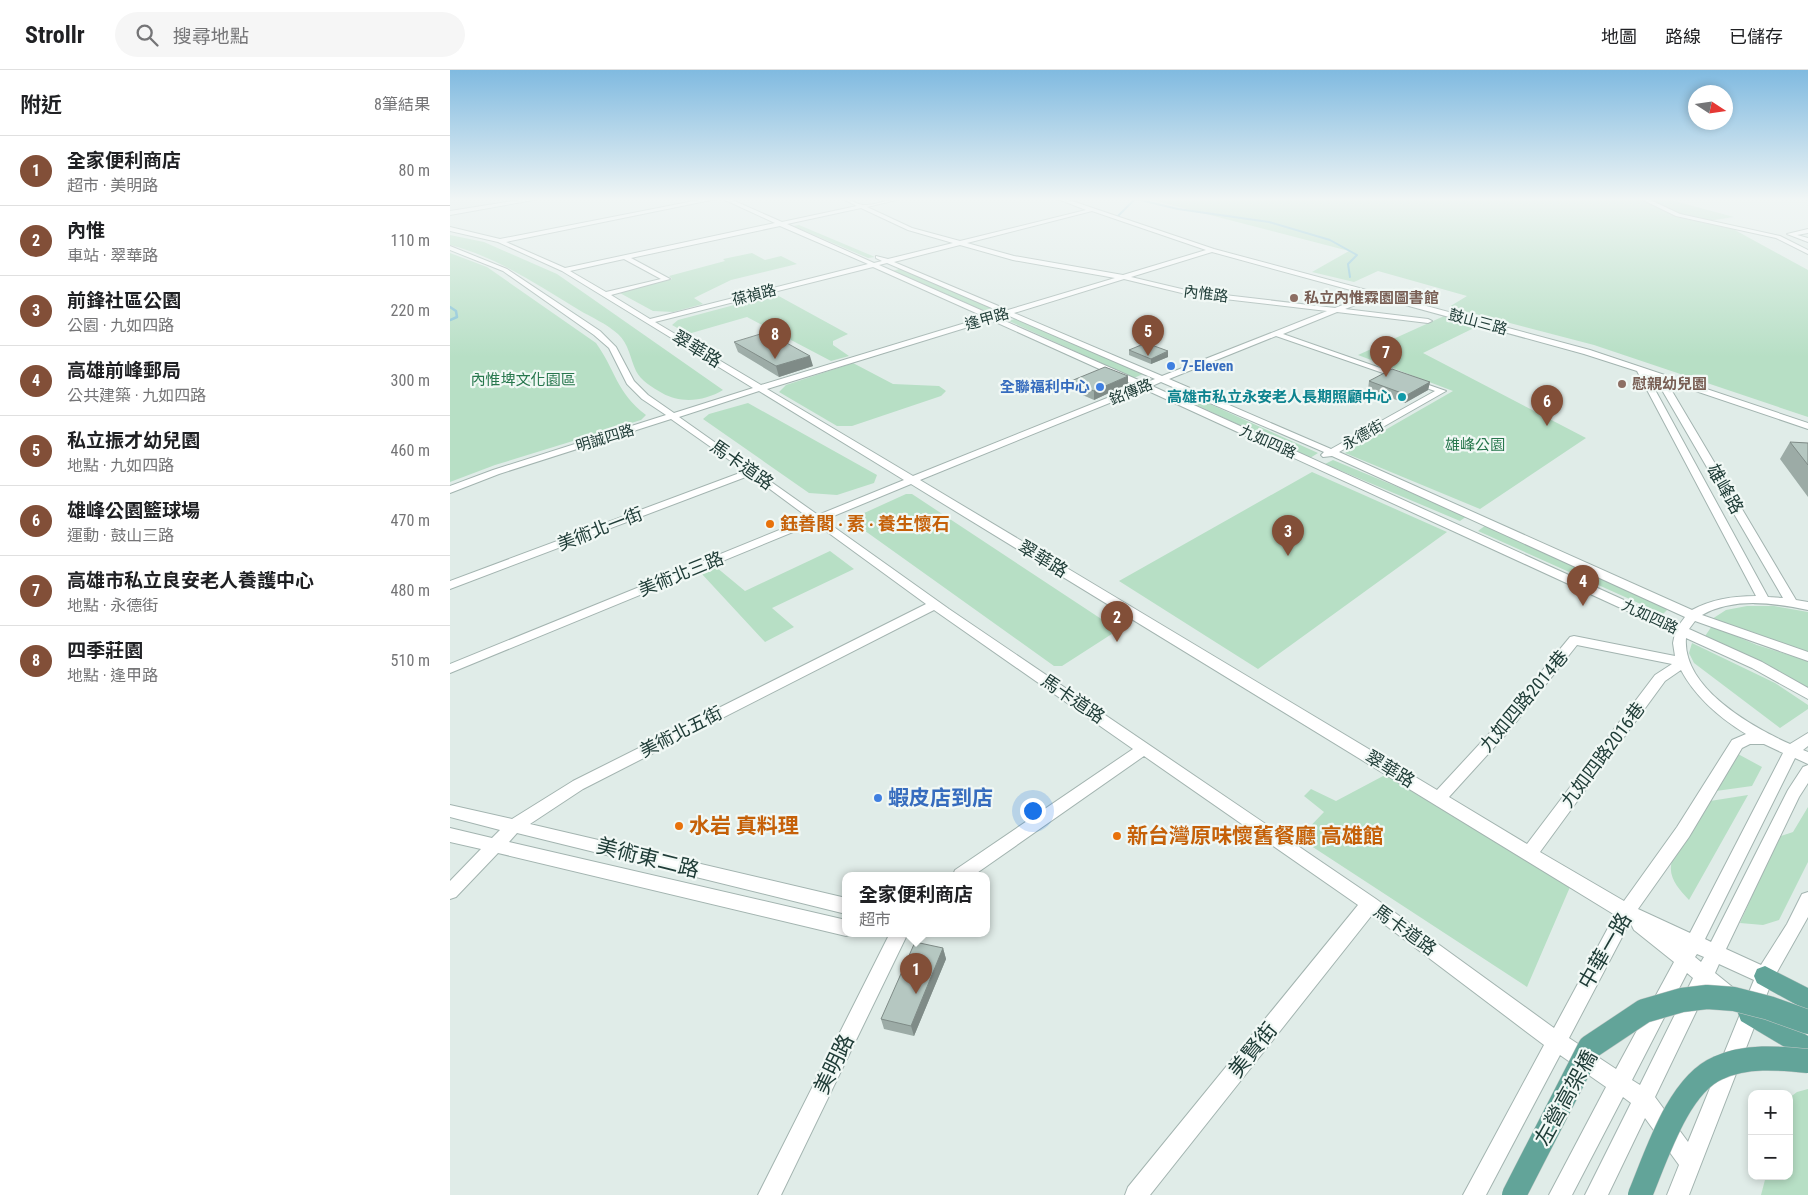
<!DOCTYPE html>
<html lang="zh-TW">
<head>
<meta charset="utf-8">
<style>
  body { margin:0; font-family:"Roboto Condensed","Noto Sans TC",sans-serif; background:#f6f6f6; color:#202124 }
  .controls { position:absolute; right:15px; bottom:15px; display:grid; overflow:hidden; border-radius:10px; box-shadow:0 2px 8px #0003 }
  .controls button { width:45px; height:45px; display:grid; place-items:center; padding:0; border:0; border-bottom:1px solid #e0e0e0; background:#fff; color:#202124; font:25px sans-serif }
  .compass { position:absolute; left:1238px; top:15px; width:45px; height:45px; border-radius:50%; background:#fff; box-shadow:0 2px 8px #0003; rotate:102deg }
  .you { position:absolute; left:582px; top:740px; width:18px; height:18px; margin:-12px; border:4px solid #fff; border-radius:50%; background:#1a73e8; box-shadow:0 0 0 8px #1a73e833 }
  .badge { display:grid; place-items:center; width:32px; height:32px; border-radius:50%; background:#824f38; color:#fff; font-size:16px; font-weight:700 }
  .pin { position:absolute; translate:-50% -41px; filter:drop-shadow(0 1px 2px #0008) }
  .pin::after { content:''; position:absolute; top:26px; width:18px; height:15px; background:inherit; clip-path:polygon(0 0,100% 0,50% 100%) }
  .popup { position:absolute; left:392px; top:802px; width:148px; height:65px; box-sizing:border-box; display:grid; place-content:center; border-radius:10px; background:#fff; filter:drop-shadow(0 1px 4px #0005); font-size:16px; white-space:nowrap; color:#757577 }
  .popup b { font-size:19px; color:#202124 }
  .popup::after { content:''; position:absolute; left:50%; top:100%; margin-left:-10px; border:10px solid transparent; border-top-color:#fff }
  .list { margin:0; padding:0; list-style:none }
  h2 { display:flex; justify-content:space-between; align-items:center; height:65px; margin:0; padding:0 20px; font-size:21px }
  h2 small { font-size:16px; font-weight:400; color:#757577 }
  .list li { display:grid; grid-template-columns:32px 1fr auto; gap:15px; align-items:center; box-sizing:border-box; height:70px; padding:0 20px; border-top:1px solid #e0e0e0 }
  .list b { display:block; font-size:19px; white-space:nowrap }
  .list p { margin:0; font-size:16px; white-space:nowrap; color:#757577 }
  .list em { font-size:16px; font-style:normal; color:#757577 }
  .icon { flex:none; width:28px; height:28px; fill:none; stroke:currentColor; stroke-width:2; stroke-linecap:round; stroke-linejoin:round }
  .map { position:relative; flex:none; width:1358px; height:1125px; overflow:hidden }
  header { display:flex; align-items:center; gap:30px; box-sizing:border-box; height:70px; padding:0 25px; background:#fff; border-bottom:1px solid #e0e0e0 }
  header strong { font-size:24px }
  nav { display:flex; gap:28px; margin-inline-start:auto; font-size:18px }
  .search { width:350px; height:45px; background:#f6f6f6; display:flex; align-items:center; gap:12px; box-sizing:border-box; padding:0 18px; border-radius:28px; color:#757577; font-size:19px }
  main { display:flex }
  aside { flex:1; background:#fff }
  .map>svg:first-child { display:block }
  .green { fill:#b7dfc5 }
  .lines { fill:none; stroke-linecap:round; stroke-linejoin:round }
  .stream-far1 { stroke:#84c2d5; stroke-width:2 }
  .stream { stroke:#84c2d5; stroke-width:2.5 }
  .minor-casing { stroke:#a3b4b0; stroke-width:2 }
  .major-casing { stroke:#c1c9c7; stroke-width:1 }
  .minor { fill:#fff; fill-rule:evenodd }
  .major { fill:#62a499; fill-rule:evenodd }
  .major-bridge-casing { stroke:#c1c9c7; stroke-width:25; stroke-linecap:butt }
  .major-bridge { stroke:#62a499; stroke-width:24 }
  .wall { fill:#9caba6 }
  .shaded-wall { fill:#7f8b87 }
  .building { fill:#b5c7c1; stroke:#7f8b87 }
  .education-dot { fill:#8d6e63; stroke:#f1f8f5; stroke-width:2 }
  .shop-dot { fill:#3f7fe0; stroke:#f1f8f5; stroke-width:2 }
  .culture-dot { fill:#0f9aa8; stroke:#f1f8f5; stroke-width:2 }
  .food-dot { fill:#e8710a; stroke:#f1f8f5; stroke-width:2 }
  .labels { text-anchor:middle; stroke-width:4.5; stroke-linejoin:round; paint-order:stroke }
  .far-street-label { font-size:15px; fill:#203d38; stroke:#f1f8f5 }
  .far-education-label { font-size:15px; font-weight:bold; fill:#785e54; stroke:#f1f8f5; text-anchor:start }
  .far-shop-label { font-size:15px; font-weight:bold; fill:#366cbe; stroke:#f1f8f5; text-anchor:start }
  .far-park-label { font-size:15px; fill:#27774d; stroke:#f1f8f5 }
  .far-culture-label { font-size:15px; font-weight:bold; fill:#0d838f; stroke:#f1f8f5; text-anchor:end }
  .street-label { font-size:18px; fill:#203d38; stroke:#f1f8f5 }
  .food-label { font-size:18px; font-weight:bold; fill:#c56008; stroke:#f1f8f5; text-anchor:start }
  .near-shop-label { font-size:21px; font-weight:bold; fill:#366cbe; stroke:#f1f8f5; text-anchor:start }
  .near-food-label { font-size:21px; font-weight:bold; fill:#c56008; stroke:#f1f8f5; text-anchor:start }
  .near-street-label { font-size:21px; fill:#203d38; stroke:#f1f8f5 }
</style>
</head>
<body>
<header>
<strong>Strollr</strong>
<div class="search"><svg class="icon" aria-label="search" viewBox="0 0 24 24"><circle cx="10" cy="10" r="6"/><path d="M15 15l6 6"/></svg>搜尋地點</div>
<nav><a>地圖</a><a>路線</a><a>已儲存</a></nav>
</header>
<main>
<aside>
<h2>附近<small>8筆結果</small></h2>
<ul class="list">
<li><span class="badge">1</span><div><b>全家便利商店</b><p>超市 · 美明路</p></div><em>80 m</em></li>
<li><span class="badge">2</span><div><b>內惟</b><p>車站 · 翠華路</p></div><em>110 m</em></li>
<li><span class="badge">3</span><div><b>前鋒社區公園</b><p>公園 · 九如四路</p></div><em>220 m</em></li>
<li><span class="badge">4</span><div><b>高雄前峰郵局</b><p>公共建築 · 九如四路</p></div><em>300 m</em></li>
<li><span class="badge">5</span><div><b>私立振才幼兒園</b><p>地點 · 九如四路</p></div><em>460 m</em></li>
<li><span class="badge">6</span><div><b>雄峰公園籃球場</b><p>運動 · 鼓山三路</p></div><em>470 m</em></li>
<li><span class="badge">7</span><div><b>高雄市私立良安老人養護中心</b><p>地點 · 永德街</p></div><em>480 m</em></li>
<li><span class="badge">8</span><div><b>四季莊園</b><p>地點 · 逢甲路</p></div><em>510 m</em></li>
</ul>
</aside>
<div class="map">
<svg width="1358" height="1125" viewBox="0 0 1358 1125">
  <rect width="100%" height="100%" fill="#e0ece8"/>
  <path class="green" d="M698,129H1217L1284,147L1251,152L1283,159L1358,200V347L1144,275L999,237L1017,226L928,201L904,212L862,202L899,181Z
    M349,155L425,187L418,188L343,156Z
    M0,165L34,172L107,204L273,320C255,331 231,334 212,323C202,317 191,311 186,301C180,288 179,274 168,264C157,254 141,247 129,240C88,215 47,187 0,175Z
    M0,183L37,197L146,273C166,301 166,322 196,345L191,350L45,395L0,412Z
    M302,183L315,190L331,186L347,194L281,210L244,228L253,234L223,242L203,241L168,222L222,209L219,206L275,191L273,189Z
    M452,198L548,240L539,243L443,201Z
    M325,224L398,264L383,271V275L399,286L381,291L297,247L238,264L222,255L228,250Z
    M994,246L1028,256L973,283L1136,368L1030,439L895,383L1003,321L908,285Z
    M567,248L693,304L684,308L559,251Z
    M403,293L443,314L489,316L496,321L491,326L402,356H387L329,322L336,315Z
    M731,321L868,383L860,388L723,324Z
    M298,333L427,405L424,413L387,425L359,423L253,349L259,344Z
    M883,390L1017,446L1010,451L875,394Z
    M862,402L997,462L808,599L669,511Z
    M456,424H462L668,560L612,596H604L404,453L401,449Z
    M1036,455L1220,537L1213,544L1028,461Z
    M380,481L404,499L322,538L344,557L315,572L251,503L266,497L295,521Z
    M1297,536H1324L1358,542V583L1262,549L1276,540Z
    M1262,556L1307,575L1358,591V619L1253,569Z
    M1242,573L1325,613L1358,635V639L1330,658L1244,593L1239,583Z
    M1288,684L1312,697L1302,716L1266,721Z
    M935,705L1120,817L1077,917L849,768L874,742L854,726L861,719L886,731Z
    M1298,725L1239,830C1229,819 1217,807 1222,791L1260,731Z
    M1358,737V792L1329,850L1313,855L1290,853L1328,767L1343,762Z
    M1358,1019V1125H1311L1316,1106H1339V1028L1347,1022Z"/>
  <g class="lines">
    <path class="stream-far1" d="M686,129L728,139L819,152L880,170L907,185L898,194L900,207
      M667,147L685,129"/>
    <path class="stream" d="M0,237L6,241L7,247L0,250"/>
    <defs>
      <path id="minor" d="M75,129H89L0,145V141Z
        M254,129H266L56,172L115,198L325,153L273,129H280L332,152L407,136L393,129C400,129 406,134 413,135C423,136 438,129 450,129L417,137L462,158L510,171L636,140L608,129H616L764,179L1140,280L1358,353V359L1216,311L1346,530L1358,532V540C1323,533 1285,527 1252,545L1358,582V591L1245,551L1239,559L1312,592L1358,618V629L1302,598L1236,568C1232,618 1302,657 1340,674L1358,663V676L1353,680L1358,682V694L1345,688L1255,869L1261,872L1338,720L1353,697L1358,695V713L1349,727L1276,879L1311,895L1337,854L1352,824L1358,822V847L1322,911L1239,1125H1217L1229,1095L1195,1048L1158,1125H1135L1181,1033L1173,1027L1122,1125H1099L1156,1017L1110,985L1036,1125H1013L1094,975L922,845L700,1125H675L678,1117L908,835L694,686L524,805H503L505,800L683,679L484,540L133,719L80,754L396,828V844L67,763L59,772L396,850V863L402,864L396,866L48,783L6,827L0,829V811L31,779L0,772V758L42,768L50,760L0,747V735L62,749L123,711L476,534L365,453L0,603V594L359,448L301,405L0,519V511L295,401L221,349L49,404L0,423V416L43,400L216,345L192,329L177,314L159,278L144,265L53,201L0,180V176L57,199L150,261L166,277L184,311L198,325L224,343L303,318L112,201L48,172L0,161V157L50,169ZM411,138L458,160L503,173L438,189L426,186V188L432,191L424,193L337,154ZM642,141L756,180L673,205L564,186L517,173ZM330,156L418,194L200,249L161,225L220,209L181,188ZM510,175L563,190L665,208L558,240L444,192ZM762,182L919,225L885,238L740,221L681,207ZM174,189L211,209L156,222L120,201ZM437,193L551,242L542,245L429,195ZM423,197L535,247L311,315L205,252ZM674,209L740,225L877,241L712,306L564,243ZM926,227L1134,284L1187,301L1306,526C1283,526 1262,529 1242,540L889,382L996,321L833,264L887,242L978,253L982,251L978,249L895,239ZM557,245L705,309L695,313L548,248ZM541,250L687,316L463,406L317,319ZM826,266L985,321L881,379L719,309ZM1197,305L1205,308L1333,528L1318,527ZM711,312L874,382L871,385L873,387L882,386L1235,547L1229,555L702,316ZM694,319L1225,563L1223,573L1225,586L1124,566L1120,567L1049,653L987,720L470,410ZM309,321L454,410L368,445L229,347ZM461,414L1165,845L1104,958L926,829L499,539L374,450ZM1127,575L1222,594L1205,605L1077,774L999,727L1059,661ZM1231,600C1246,628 1270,648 1296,664L1282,670L1227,757L1174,831L1090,782L1215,611ZM1300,674H1314L1333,683L1240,863L1188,839L1239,767L1292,678ZM1180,852L1184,860L1224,892L1166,999L1119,968ZM1247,884L1254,887L1251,892L1245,887ZM1269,894L1304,910L1238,1072L1205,1027L1257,919L1272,932L1279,935L1286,932L1288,926L1286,920L1265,903ZM1237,903L1243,908L1190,1015L1182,1010Z
        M1191,129H1198L1230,144L1330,166L1358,180V184L1326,168L1226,146Z
        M1358,159V163L1347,165L1358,168V172L1337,164Z
        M440,863H458L331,1125H308Z"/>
      <path id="major" d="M1315,896L1358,918V941L1307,913L1304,906L1307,899Z
        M1299,932L1358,966V991L1291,951L1288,943L1291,935Z"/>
    </defs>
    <use href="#minor" class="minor-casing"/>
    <use href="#major" class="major-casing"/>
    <use href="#minor" class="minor"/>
    <use href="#major" class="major"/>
    <defs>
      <path id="major-bridge" d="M1064,1125L1140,977L1194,941L1232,930L1257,927L1284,929L1319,938L1358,952
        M1190,1125C1206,1087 1228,1015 1268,998C1296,985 1328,988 1358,991"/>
    </defs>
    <use href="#major-bridge" class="major-bridge-casing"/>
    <use href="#major-bridge" class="major-bridge"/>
  </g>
  <path class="wall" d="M284,272L363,296L329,307L288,282Z
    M679,280L718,281V287L701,294L679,285Z
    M621,311L678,314L644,330L621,320Z
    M919,311L980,312L978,320L955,333L918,320Z
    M1340,372L1358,373V427L1330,389Z
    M493,878L496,889L464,966L434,959L431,949Z"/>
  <path class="shaded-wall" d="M718,281V287L701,294V289Z
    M360,286L363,296L329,307L326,296Z
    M678,306V314L644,330V321Z
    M980,312L978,320L955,333L957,325Z
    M493,878L496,889L464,966L461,956Z"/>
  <path class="building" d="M317,262L360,286L326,296L284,272Z
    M696,273L718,281L701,289L679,280Z
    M655,297L678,306L644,321L621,311Z
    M942,299L980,312L957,325L919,311Z
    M1340,372L1358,373V395Z
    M465,872L493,878L461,956L431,949Z"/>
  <linearGradient id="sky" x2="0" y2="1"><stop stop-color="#80bae0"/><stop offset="0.45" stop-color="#f1f6f5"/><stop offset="1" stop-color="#f1f6f5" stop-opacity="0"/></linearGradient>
  <rect width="1358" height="287" fill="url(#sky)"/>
  <g class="education-dot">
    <circle cx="844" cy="228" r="5"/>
    <circle cx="1172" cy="314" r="5"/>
  </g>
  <g class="shop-dot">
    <circle cx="721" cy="296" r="5"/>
    <circle cx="650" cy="317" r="5"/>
    <circle cx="428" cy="728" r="5"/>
  </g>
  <circle class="culture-dot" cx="952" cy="327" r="5"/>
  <g class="food-dot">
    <circle cx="320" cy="454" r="5"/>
    <circle cx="229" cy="756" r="5"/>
    <circle cx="667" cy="766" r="5"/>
  </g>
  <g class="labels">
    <g class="far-street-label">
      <text transform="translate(756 224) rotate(7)" y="5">內惟路</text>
      <text transform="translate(304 225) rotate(-14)" y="5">葆禎路</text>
      <text transform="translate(537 249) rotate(-16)" y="5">逢甲路</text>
      <text transform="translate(1028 252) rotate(15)" y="5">鼓山三路</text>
      <text transform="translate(681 322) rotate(-22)" y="5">銘傳路</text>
      <text transform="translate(913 365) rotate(-29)" y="5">永德街</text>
      <text transform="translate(155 368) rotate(-17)" y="5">明誠四路</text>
      <text transform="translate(818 372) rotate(24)" y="5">九如四路</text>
      <text transform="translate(1200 547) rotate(25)" y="5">九如四路</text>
    </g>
    <g class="far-education-label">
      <text x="854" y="233">私立內惟霖園圖書館</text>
      <text x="1182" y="319">慰親幼兒園</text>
    </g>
    <g class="far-shop-label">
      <text x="731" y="301">7-Eleven</text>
      <text x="640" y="322" text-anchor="end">全聯福利中心</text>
    </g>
    <g class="far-park-label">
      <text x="73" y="315">內惟埤文化園區</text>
      <text x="1025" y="380">雄峰公園</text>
    </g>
    <g class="far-culture-label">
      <text x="942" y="332">高雄市私立永安老人長期照顧中心</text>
    </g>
    <g class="street-label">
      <text transform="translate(247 279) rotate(31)" y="6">翠華路</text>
      <text transform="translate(292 395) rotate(35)" y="6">馬卡道路</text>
      <text transform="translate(1275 419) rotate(60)" y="6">雄峰路</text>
      <text transform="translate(150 459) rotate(-21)" y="6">美術北一街</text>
      <text transform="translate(593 489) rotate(31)" y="6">翠華路</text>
      <text transform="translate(231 504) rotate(-22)" y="6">美術北三路</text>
      <text transform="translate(623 629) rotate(34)" y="6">馬卡道路</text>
      <text transform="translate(1074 631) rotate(-50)" y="6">九如四路2014巷</text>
      <text transform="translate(231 662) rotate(-27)" y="6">美術北五街</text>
      <text transform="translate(1153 685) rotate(-53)" y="6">九如四路2016巷</text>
      <text transform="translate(940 699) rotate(31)" y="6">翠華路</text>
      <text transform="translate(955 860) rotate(36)" y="6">馬卡道路</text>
    </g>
    <g class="food-label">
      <text x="330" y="460">鈺善閣 ‧ 素 ‧ 養生懷石</text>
    </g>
    <g class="near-shop-label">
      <text x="438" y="735">蝦皮店到店</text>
    </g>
    <g class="near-food-label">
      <text x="239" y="763">水岩 真料理</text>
      <text x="677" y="773">新台灣原味懷舊餐廳 高雄館</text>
    </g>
    <g class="near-street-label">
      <text transform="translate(198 788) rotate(14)" y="7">美術東二路</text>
      <text transform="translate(1155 881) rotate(-60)" y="7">中華一路</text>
      <text transform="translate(803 980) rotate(-51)" y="7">美賢街</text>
      <text transform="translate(384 994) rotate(-64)" y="7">美明路</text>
      <text transform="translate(1116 1028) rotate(-61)" y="7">左營高架橋</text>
    </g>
  </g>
</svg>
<div class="controls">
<button>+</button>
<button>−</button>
</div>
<svg class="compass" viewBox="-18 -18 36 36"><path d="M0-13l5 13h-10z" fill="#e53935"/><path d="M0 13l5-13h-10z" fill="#757577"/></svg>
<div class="you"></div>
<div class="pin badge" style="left:466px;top:924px">1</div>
<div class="popup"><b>全家便利商店</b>超市</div>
<div class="pin badge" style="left:667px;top:572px">2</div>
<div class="pin badge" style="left:838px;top:486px">3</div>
<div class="pin badge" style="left:1133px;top:536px">4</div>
<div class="pin badge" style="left:698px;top:286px">5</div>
<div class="pin badge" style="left:1097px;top:356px">6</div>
<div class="pin badge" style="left:936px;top:307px">7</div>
<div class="pin badge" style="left:325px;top:289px">8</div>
</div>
</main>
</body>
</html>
